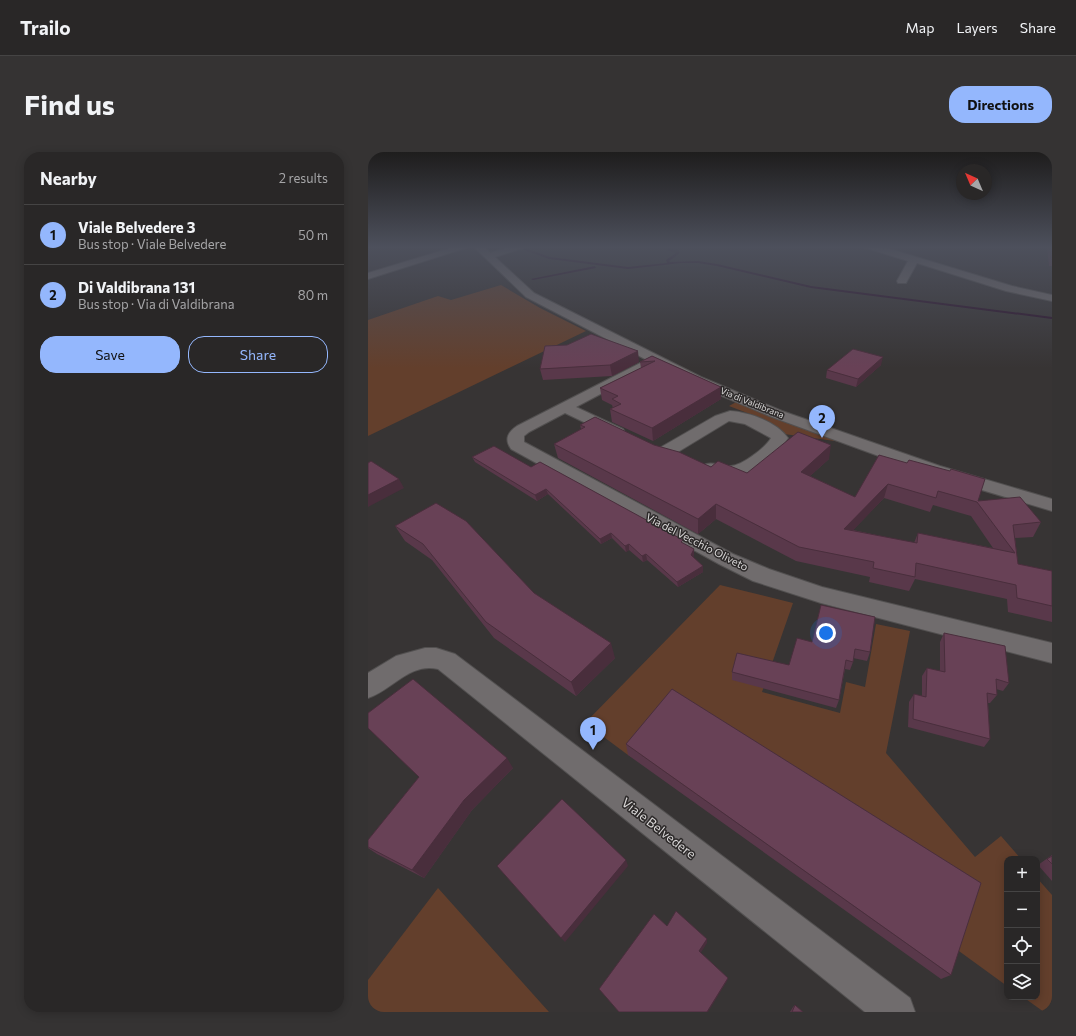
<!DOCTYPE html>
<html lang="en">
<head>
<meta charset="utf-8">
<style>
  body { margin:0; font-family:Commissioner,sans-serif; background:#353333; color:#f1f3f6 }
  .controls { position:absolute; right:12px; bottom:12px; display:grid; overflow:hidden; border-radius:8px; box-shadow:0 2px 10px #0003 }
  .controls button { width:36px; height:36px; display:grid; place-items:center; padding:0; border:0; border-bottom:1px solid #454444; background:#292727; color:#f1f3f6; font:20px sans-serif }
  .compass { position:absolute; left:588px; top:12px; width:36px; height:36px; border-radius:50%; background:#292727; box-shadow:0 2px 10px #0003; rotate:316deg }
  .you { position:absolute; left:458px; top:481px; width:14px; height:14px; margin:-10px; border:3px solid #fff; border-radius:50%; background:#1a73e8; box-shadow:0 0 0 6px #1a73e833 }
  .badge { display:grid; place-items:center; width:26px; height:26px; border-radius:50%; background:#94b7fd; color:#111; font-size:13px; font-weight:700 }
  .pin { position:absolute; translate:-50% -33px; filter:drop-shadow(0 1px 2px #0008) }
  .pin::after { content:''; position:absolute; top:21px; width:14px; height:12px; background:inherit; clip-path:polygon(0 0,100% 0,50% 100%) }
  .list { margin:0; padding:0; list-style:none }
  h2 { display:flex; justify-content:space-between; align-items:center; height:52px; margin:0; padding:0 16px; font-size:17px }
  h2 small { font-size:13px; font-weight:400; color:#a5a5a7 }
  .list li { display:grid; grid-template-columns:26px 1fr auto; gap:12px; align-items:center; box-sizing:border-box; height:60px; padding:0 16px; border-top:1px solid #454444 }
  .list b { display:block; font-size:15px; white-space:nowrap }
  .list p { margin:0; font-size:13px; white-space:nowrap; color:#a5a5a7 }
  .list em { font-size:13px; font-style:normal; color:#a5a5a7 }
  .actions { display:flex; gap:8px; padding:12px 16px }
  .actions a { flex:1; padding:9px 0; border:1px solid #94b7fd; border-radius:16px; text-align:center; font-size:14px; color:#94b7fd }
  .actions .main { background:#94b7fd; color:#111 }
  .icon { flex:none; width:22px; height:22px; fill:none; stroke:currentColor; stroke-width:2; stroke-linecap:round; stroke-linejoin:round }
  .map { position:relative; flex:none; width:684px; height:860px; overflow:hidden; border-radius:16px }
  header { display:flex; align-items:center; gap:24px; box-sizing:border-box; height:56px; padding:0 20px; background:#292727; border-bottom:1px solid #454444 }
  header strong { font-size:19px }
  nav { display:flex; gap:22px; margin-inline-start:auto; font-size:14px }
  .intro { display:flex; align-items:center; justify-content:space-between; box-sizing:border-box; height:96px; padding:0 24px }
  h1 { margin:0; font-size:28px }
  .button { padding:10px 18px; border-radius:16px; background:#94b7fd; color:#111; font-size:14px; font-weight:700 }
  main { display:flex; gap:24px; padding:0 24px }
  aside { flex:1; background:#292727; border-radius:16px; box-shadow:0 2px 10px #0003 }
  .map>svg:first-child { display:block }
  .green { fill:#633f2c }
  .lines { fill:none; stroke-linecap:round; stroke-linejoin:round }
  .stream { fill:#2a102a; fill-rule:evenodd }
  .street-casing { stroke:#525050; stroke-width:2 }
  .secondary-casing { stroke:#525050; stroke-width:2 }
  .street { fill:#706c6d; fill-rule:evenodd }
  .secondary { fill:#706c6d; fill-rule:evenodd }
  .wall { fill:#59384a; fill-rule:evenodd }
  .shaded-wall { fill:#492e3c }
  .building { fill:#684156; stroke:#492e3c; fill-rule:evenodd }
  .labels { text-anchor:middle; stroke-width:3; stroke-linejoin:round; paint-order:stroke }
  .far-street-label { font-size:9px; fill:#d9d7d7; stroke:#2d2a2a }
  .street-label { font-size:11px; fill:#d9d7d7; stroke:#2d2a2a }
  .near-street-label { font-size:13px; fill:#d9d7d7; stroke:#2d2a2a }
</style>
</head>
<body>
<header>
<strong>Trailo</strong>
<nav><a>Map</a><a>Layers</a><a>Share</a></nav>
</header>
<div class="intro"><h1>Find us</h1><a class="button">Directions</a></div>
<main>
<aside>
<h2>Nearby<small>2 results</small></h2>
<ul class="list">
<li><span class="badge">1</span><div><b>Viale Belvedere 3</b><p>Bus stop · Viale Belvedere</p></div><em>50 m</em></li>
<li><span class="badge">2</span><div><b>Di Valdibrana 131</b><p>Bus stop · Via di Valdibrana</p></div><em>80 m</em></li>
</ul>
<div class="actions"><a class="main">Save</a><a>Share</a></div>
</aside>
<div class="map">
<svg width="684" height="860" viewBox="0 0 684 860">
  <rect width="100%" height="100%" fill="#373434"/>
  <path class="green" d="M133,133L172,156L218,179L0,284V168L70,144L83,148Z
    M370,249L474,290L416,282L395,267L361,254Z
    M352,433L425,451L394,540L472,561L478,530L497,535L508,472L542,479L518,601L607,705L633,684L653,707H639V834L584,794L260,603L217,571Z
    M669,726L684,743V860H676L655,845H669Z
    M70,736L181,860H0V828Z"/>
  <g class="lines">
    <path class="stream" d="M148,95H154L182,105L260,115L299,111L298,108L308,101L290,95H297L310,98L312,101L301,109L302,110L330,109L349,112L443,134L684,165V167L443,136L349,114L330,111H313L260,117L181,107Z
      M227,114L228,116L165,128L163,127Z"/>
    <defs>
      <path id="street" d="M86,95H101L0,127V121Z
        M142,95H158L121,107L116,104L118,102Z
        M495,95L522,97L644,134L684,143V149L638,139L549,111L538,131H530L529,129L540,109Z
        M286,204L291,205L293,208L291,211L208,255L255,277L257,280L255,283L249,285L243,283L197,261L161,280L156,284V290L365,402L401,417L454,435L684,491V511L453,451L385,429L351,412L143,297C136,287 140,280 149,274Z
        M362,259C381,260 409,270 420,286C415,294 409,300 401,306C380,326 365,326 338,320L335,316L338,312C346,310 354,314 363,314C374,314 398,295 403,286L377,272L361,269L300,306L294,307L288,306L285,302L288,298L347,264Z
        M57,496H68L87,502L542,846L547,860H497L70,517C42,510 24,538 0,546V521L28,504Z"/>
      <path id="secondary" d="M106,95H116L166,141L333,225L414,259L572,314L684,347V359L560,322L404,265L323,231L158,145Z"/>
    </defs>
    <use href="#street" class="street-casing"/>
    <use href="#secondary" class="secondary-casing"/>
    <use href="#street" class="street"/>
    <use href="#secondary" class="secondary"/>
  </g>
  <path class="wall" d="M679,95H684V114H681Z
    M284,204L353,235V247L285,289L244,270L242,257L245,256L244,253L234,248L232,236L273,216L272,210Z
    M271,210L244,224L175,228L172,217Z
    M513,213L488,235L458,226L459,218Z
    M212,273L286,293L343,315L379,321L461,307L442,324L487,345L511,303L610,349L673,370L665,385L647,386L650,412L684,419V470L640,460L639,447L547,427L541,439L501,430L502,425L428,409L348,367L330,382L190,306L186,292L213,277ZM516,346L562,360L565,353L603,364L625,396L550,381L546,391L485,378Z
    M104,305L163,315L315,391L326,403L325,404L335,420L310,435L279,408L275,410L261,398L258,400L244,386L233,392L180,342L169,349L107,310Z
    M27,374L166,441L247,506L208,544L126,486L64,408L37,389Z
    M453,453L502,500L499,509L485,506V510L482,518L477,517L471,548L468,556L364,528V520L421,513L444,490Z
    M576,481L641,531L635,539L628,537L629,543L622,551H620L622,587L616,595L540,575L541,550L546,542L554,544V524L559,516L572,519V490Z
    M0,561L145,616L104,658L56,726L9,702L0,696V688L51,625L0,576Z
    M258,592L583,823L573,827L260,603Z
    M684,703V729L670,713Z
    M427,853L435,860H422L425,855Z"/>
  <path class="shaded-wall" d="M270,199L271,210L244,224L242,213Z
    M515,205L513,213L488,235L490,227Z
    M353,235V247L285,289L284,276Z
    M463,293L461,307L431,334L433,320Z
    M31,327L36,336L0,355V343Z
    M520,332L516,346L473,391L476,377Z
    M178,337L180,342L169,349L167,343Z
    M348,352V367L330,382V367Z
    M243,381L244,386L233,392L232,387Z
    M261,392V398L258,400L257,394Z
    M326,397V403L324,408L323,403Z
    M278,402L279,408L275,410L274,404Z
    M335,414V420L310,435L309,430Z
    M243,491L247,506L208,544L203,530Z
    M139,606L145,616L104,658L56,726L44,718L96,648Z
    M258,708L260,714L197,790L193,786Z
    M339,787V791L332,802L331,799Z
    M360,826L359,829L340,860H339Z"/>
  <path class="building" d="M682,95H684V108L683,107Z
    M223,182L270,199L242,213L172,217L177,194L199,193Z
    M485,197L515,205L490,227L459,218Z
    M284,204L353,235L284,276L242,257L253,252L244,247L250,244L232,236L287,209L272,210Z
    M227,265L286,293L311,300L343,315L350,309L379,321L430,280L463,293L433,320L487,345L511,303L539,311L541,308L582,319L583,317L617,327L610,349L652,345L673,370L645,373L650,412L684,419V454L649,446L648,433L548,411L547,425L505,416L506,410L431,395L348,352L330,367L186,292L217,275L212,273ZM520,332L568,346L570,339L609,350L647,401L550,381L549,391L476,377Z
    M126,294L163,315L172,310L315,388L313,390L326,397L323,403L335,414L309,430L278,402L274,404L261,392L257,394L243,381L232,387L178,337L167,343L104,305Z
    M3,309L31,327L0,343V311Z
    M68,351L98,369L166,441L243,491L203,530L118,470L55,392L27,374Z
    M453,453L507,465L502,500L487,497L485,510L478,508L471,548L364,520L369,501L421,513L429,486L444,490Z
    M576,481L637,494L641,531L628,527L629,543L619,541L622,587L545,567L546,542L558,545L559,516L577,520Z
    M45,527L139,606L96,648L44,718L0,695V688L51,625L0,576V561Z
    M304,537L613,731L583,823L258,592Z
    M194,647L258,708L193,786L129,714Z
    M684,704V712L679,707Z
    M308,759L339,787L331,799L360,826L339,860H251L231,837L286,762L299,774Z
    M427,853L435,860H424Z"/>
  <linearGradient id="sky" x2="0" y2="1"><stop stop-color="#1e1d1d"/><stop offset="0.44" stop-color="#4d505c"/><stop offset="1" stop-color="#4d505c" stop-opacity="0"/></linearGradient>
  <rect width="684" height="216" fill="url(#sky)"/>
  <g class="labels">
    <g class="far-street-label">
      <text transform="translate(384 251) rotate(22)" y="3">Via di Valdibrana</text>
    </g>
    <g class="street-label">
      <text transform="translate(329 390) rotate(27)" y="4">Via del Vecchio Oliveto</text>
    </g>
    <g class="near-street-label">
      <text transform="translate(291 676) rotate(38)" y="5">Viale Belvedere</text>
    </g>
  </g>
</svg>
<div class="controls">
<button>+</button>
<button>−</button>
<button><svg class="icon" aria-label="locate" viewBox="0 0 24 24"><circle cx="12" cy="12" r="6"/><path d="M12 2v4M12 18v4M2 12h4M18 12h4"/></svg></button>
<button><svg class="icon" aria-label="layers" viewBox="0 0 24 24"><path d="M12 4l9 5-9 5-9-5zM3 14l9 5 9-5"/></svg></button>
</div>
<svg class="compass" viewBox="-18 -18 36 36"><path d="M0-13l5 13h-10z" fill="#e53935"/><path d="M0 13l5-13h-10z" fill="#a5a5a7"/></svg>
<div class="you"></div>
<div class="pin badge" style="left:225px;top:598px">1</div>
<div class="pin badge" style="left:454px;top:286px">2</div>
</div>
</main>
</body>
</html>
